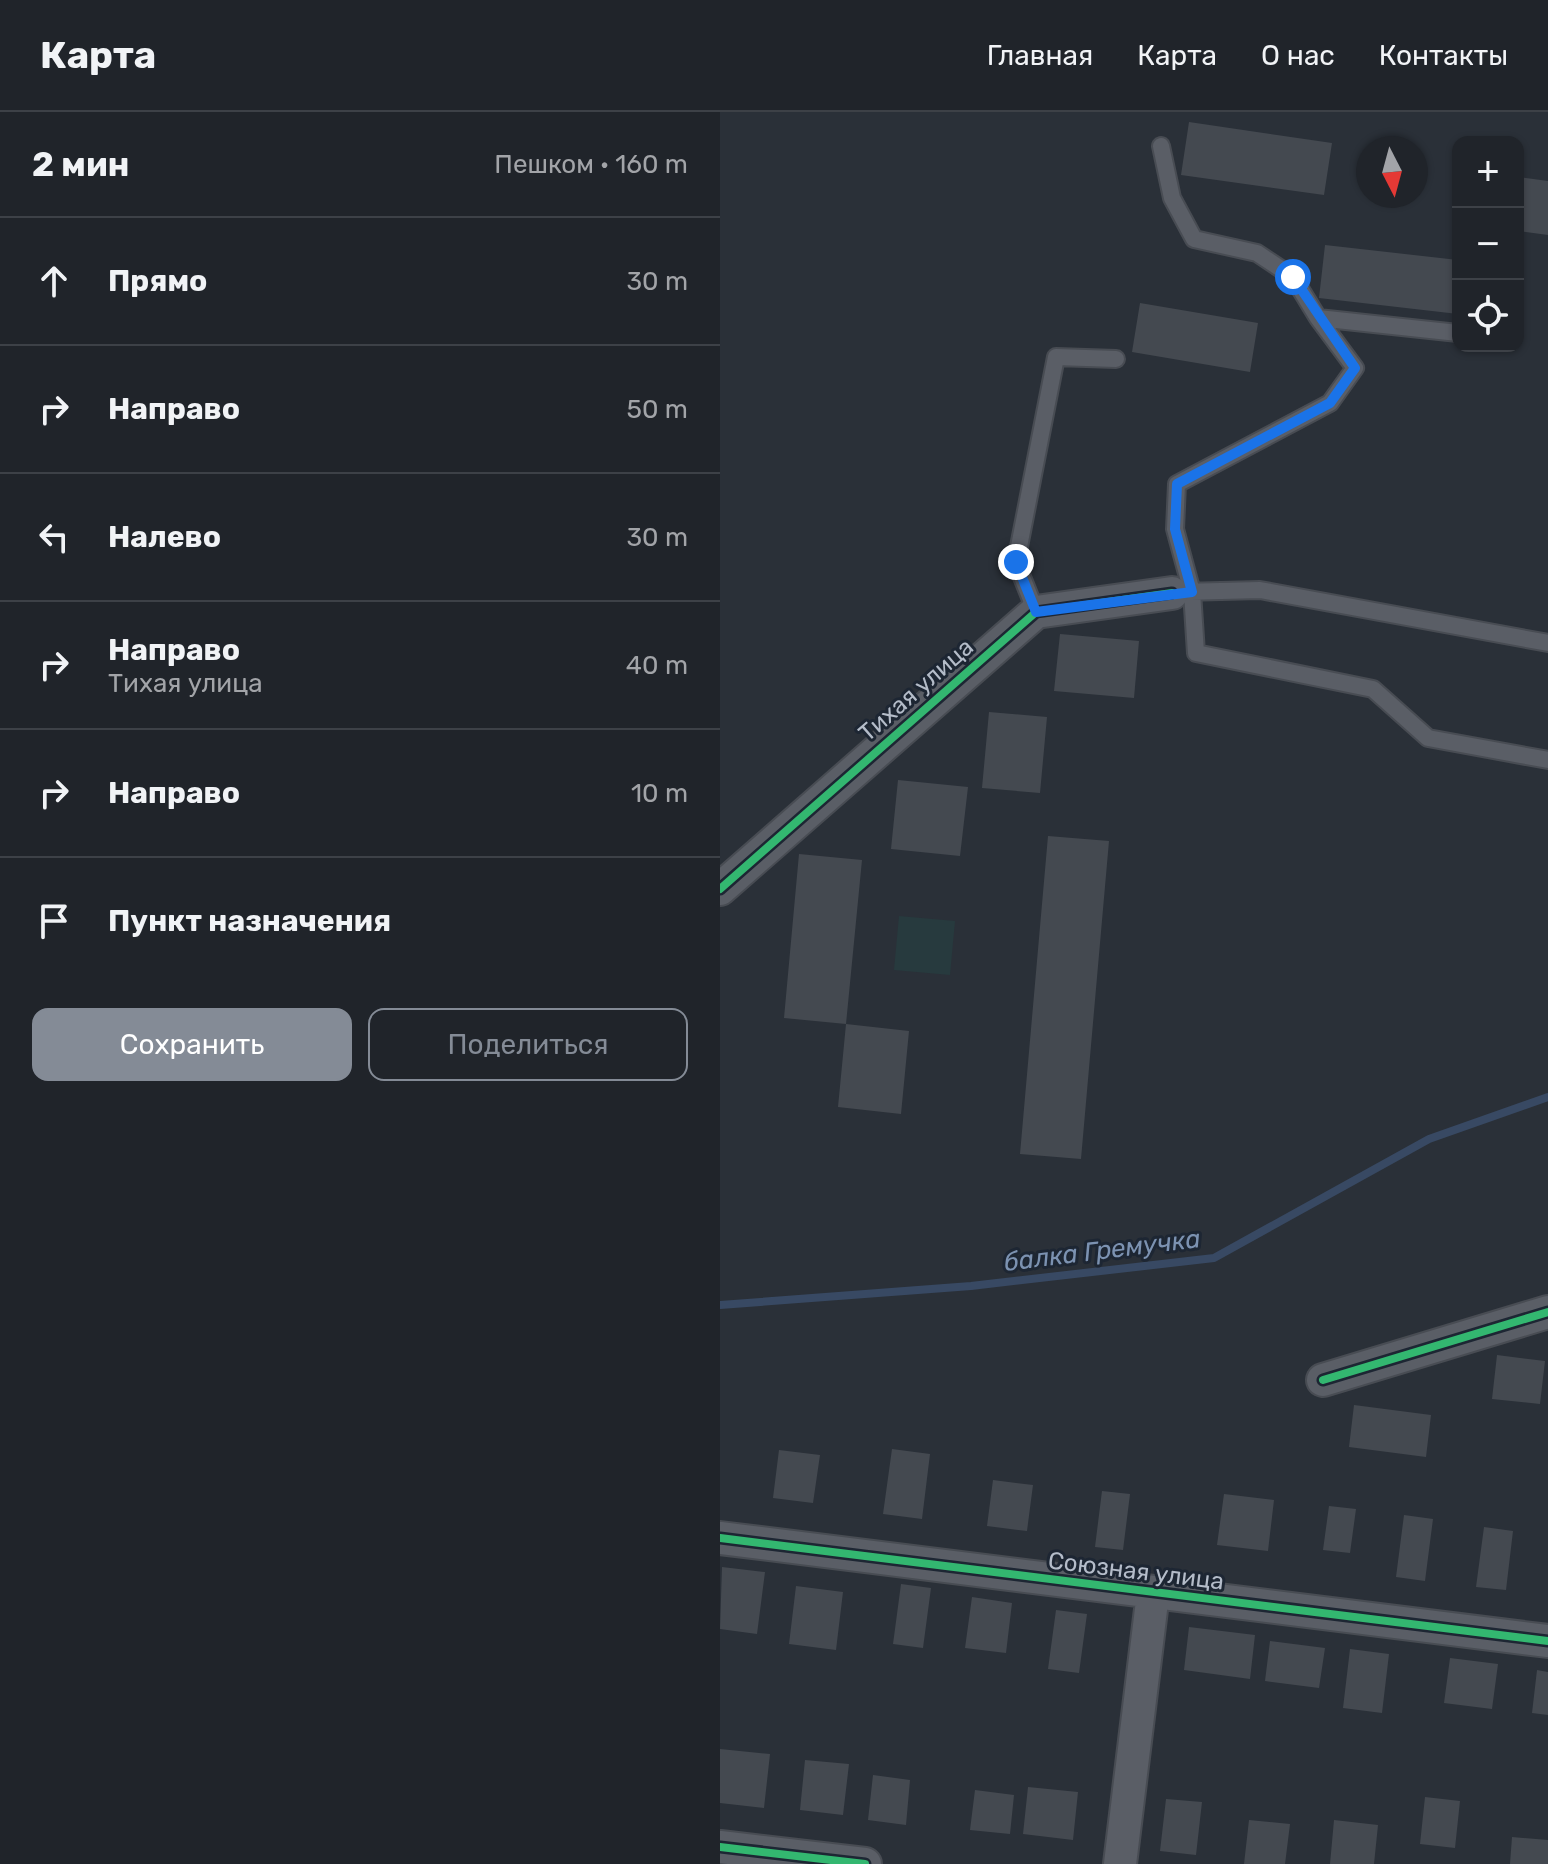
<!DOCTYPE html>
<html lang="ru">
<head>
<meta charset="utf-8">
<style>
  body { margin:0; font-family:Rubik,sans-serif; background:#282c32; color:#f1f3f6 }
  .controls { position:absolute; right:24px; top:24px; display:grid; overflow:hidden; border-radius:16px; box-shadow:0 2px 6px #0004 }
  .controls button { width:72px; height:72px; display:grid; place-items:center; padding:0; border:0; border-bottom:2px solid #3d4147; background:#20242a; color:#f1f3f6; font:40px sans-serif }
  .compass { position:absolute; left:636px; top:24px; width:72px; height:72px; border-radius:50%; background:#20242a; box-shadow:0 2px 6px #0004; rotate:174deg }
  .stop { position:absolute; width:24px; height:24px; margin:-18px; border:6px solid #1a73e8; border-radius:50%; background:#fff }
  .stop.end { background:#1a73e8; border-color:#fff; box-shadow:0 2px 8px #0008 }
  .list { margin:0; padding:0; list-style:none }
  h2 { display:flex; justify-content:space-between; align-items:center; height:104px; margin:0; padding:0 32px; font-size:34px }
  h2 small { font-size:26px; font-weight:400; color:#a2a4a8 }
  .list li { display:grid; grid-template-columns:52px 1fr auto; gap:24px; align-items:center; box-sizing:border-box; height:128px; padding:0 32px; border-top:2px solid #3d4147 }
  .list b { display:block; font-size:30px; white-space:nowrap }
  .list p { margin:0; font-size:26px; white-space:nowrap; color:#a2a4a8 }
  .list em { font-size:26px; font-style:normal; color:#a2a4a8 }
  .actions { display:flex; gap:16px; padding:24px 32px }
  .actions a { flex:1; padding:18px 0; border:2px solid #848b96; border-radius:16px; text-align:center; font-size:28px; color:#848b96 }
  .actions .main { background:#848b96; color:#fff }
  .icon { flex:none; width:44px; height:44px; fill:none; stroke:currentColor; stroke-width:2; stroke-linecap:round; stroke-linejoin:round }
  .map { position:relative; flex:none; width:828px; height:1752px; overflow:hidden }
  header { display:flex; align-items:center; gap:48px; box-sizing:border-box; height:112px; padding:0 40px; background:#20242a; border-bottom:2px solid #3d4147 }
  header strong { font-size:38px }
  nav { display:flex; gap:44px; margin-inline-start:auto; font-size:28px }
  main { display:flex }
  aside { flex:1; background:#20242a }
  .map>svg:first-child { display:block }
  .green { fill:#273a3e }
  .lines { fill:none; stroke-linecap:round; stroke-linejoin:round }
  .stream { stroke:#384963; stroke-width:8 }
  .building { fill:#444950 }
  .lane-casing { stroke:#484c53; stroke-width:20 }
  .street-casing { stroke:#484c53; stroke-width:36 }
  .lane { stroke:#5a5e66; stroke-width:16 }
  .street { stroke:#5a5e66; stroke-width:32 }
  .cycleway-casing { stroke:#1d2633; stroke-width:13 }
  .cycleway { stroke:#33b770; stroke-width:8 }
  .route { stroke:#1a73e8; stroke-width:10 }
  .labels { text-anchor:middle; stroke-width:6; stroke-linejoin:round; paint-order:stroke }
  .street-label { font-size:24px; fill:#b4bcc9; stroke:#1d2633 }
  .water-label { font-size:26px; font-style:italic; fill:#7c92b1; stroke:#1d2633 }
</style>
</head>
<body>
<header>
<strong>Карта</strong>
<nav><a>Главная</a><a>Карта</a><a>О нас</a><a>Контакты</a></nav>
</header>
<main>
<aside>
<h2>2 мин<small>Пешком · 160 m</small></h2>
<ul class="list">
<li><svg class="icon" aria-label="ahead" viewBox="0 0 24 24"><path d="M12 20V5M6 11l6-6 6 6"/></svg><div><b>Прямо</b></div><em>30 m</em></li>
<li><svg class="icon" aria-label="right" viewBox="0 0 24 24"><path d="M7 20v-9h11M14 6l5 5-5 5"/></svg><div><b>Направо</b></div><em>50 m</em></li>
<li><svg class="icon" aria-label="left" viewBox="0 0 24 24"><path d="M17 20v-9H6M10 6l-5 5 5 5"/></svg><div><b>Налево</b></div><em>30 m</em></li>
<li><svg class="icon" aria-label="right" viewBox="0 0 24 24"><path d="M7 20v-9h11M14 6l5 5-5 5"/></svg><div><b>Направо</b><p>Тихая улица</p></div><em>40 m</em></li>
<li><svg class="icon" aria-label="right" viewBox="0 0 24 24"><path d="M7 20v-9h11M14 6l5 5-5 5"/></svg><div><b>Направо</b></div><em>10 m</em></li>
<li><svg class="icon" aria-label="arrive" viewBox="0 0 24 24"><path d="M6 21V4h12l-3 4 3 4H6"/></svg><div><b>Пункт назначения</b></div></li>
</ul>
<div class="actions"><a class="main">Сохранить</a><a>Поделиться</a></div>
</aside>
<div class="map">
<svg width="828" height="1752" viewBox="0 0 828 1752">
  <rect width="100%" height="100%" fill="#2a3038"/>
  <path class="green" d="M179,804L235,809L230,863L174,858Z"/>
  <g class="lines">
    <path class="stream" d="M0,1193L251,1174L494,1146L709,1027L828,985"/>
  </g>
  <path class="building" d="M469,10L612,31L604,83L461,63Z
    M799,65L828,69V123L798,119Z
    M605,133L738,148V202L599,186Z
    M420,191L538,211L530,260L412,240Z
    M340,522L419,529L414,586L334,579Z
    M269,600L327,605L320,681L262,676Z
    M178,668L248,675L240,744L171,737Z
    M328,724L389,729L361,1047L300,1042Z
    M79,742L142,748L126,912L189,919L181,1002L118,995L126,912L64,906Z
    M777,1243L825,1249L820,1292L772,1287Z
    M634,1293L711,1303L706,1345L629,1335Z
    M172,1337L210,1342L202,1407L163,1402Z
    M59,1338L100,1343L93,1391L53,1386Z
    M273,1368L313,1373L307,1419L267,1414Z
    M382,1379L410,1382L403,1438L375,1435Z
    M504,1382L554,1388L548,1439L497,1433Z
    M609,1394L636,1397L630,1441L603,1438Z
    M684,1403L713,1407L705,1469L676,1465Z
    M764,1415L793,1419L786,1478L756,1475Z
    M2,1455L45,1460L37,1522L0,1517Z
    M181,1472L211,1476L203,1536L173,1532Z
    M76,1474L123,1480L116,1538L69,1532Z
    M252,1485L292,1491L286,1541L245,1536Z
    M336,1498L367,1502L359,1561L328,1557Z
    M469,1515L535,1523L530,1567L464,1558Z
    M550,1529L605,1536L599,1576L545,1569Z
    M630,1537L669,1542L662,1601L623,1596Z
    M730,1546L778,1552L772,1597L724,1591Z
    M817,1558L828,1560V1603L812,1601Z
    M0,1637L50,1642L44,1696L0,1691Z
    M85,1648L129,1652L123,1703L80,1698Z
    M153,1663L190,1668L186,1713L148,1708Z
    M308,1675L358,1680L353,1728L303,1722Z
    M255,1678L294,1683L290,1722L250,1718Z
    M705,1685L740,1689L735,1736L700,1732Z
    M446,1687L482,1690L476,1743L440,1739Z
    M529,1708L570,1712L565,1752H524Z
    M614,1708L658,1713L654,1752H610Z
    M792,1725L828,1728V1752H790Z"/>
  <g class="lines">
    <defs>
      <path id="lane" d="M441,34L452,86L474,127L537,141L573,165L598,206
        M738,221L598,206L635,256L610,291L457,372L455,417L472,480L476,541L653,577L708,626L828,648
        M462,480L540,478L828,531
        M316,500L296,450L336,245L396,247"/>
      <path id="street" d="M0,777L316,500L452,481
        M603,1268L828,1200
        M0,1426L828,1529
        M0,1735L145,1752
        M400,1752L433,1481"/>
    </defs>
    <use href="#lane" class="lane-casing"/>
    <use href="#street" class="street-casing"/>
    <use href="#lane" class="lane"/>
    <use href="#street" class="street"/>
    <defs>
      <path id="cycleway" d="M0,777L316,500L452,481
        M603,1268L828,1200
        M0,1426L828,1529
        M0,1735L145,1752"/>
    </defs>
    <use href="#cycleway" class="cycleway-casing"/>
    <use href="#cycleway" class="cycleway"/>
  </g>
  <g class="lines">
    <path class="route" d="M296,450L316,500L472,480L455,417L457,372L610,291L635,256L573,165"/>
  </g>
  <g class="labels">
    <g class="street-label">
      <text transform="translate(196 578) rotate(-41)" y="8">Тихая улица</text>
      <text transform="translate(416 1459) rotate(7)" y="8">Союзная улица</text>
    </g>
    <g class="water-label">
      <text transform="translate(382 1138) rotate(-7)" y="9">балка Гремучка</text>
    </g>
  </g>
</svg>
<div class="controls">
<button>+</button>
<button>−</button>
<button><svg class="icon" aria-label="locate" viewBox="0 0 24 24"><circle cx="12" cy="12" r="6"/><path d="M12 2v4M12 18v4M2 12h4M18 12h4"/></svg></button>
</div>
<svg class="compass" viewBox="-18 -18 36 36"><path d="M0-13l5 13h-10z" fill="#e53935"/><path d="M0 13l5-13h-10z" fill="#a2a4a8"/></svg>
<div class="stop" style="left:573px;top:165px"></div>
<div class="stop end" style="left:296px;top:450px"></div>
</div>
</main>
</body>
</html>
